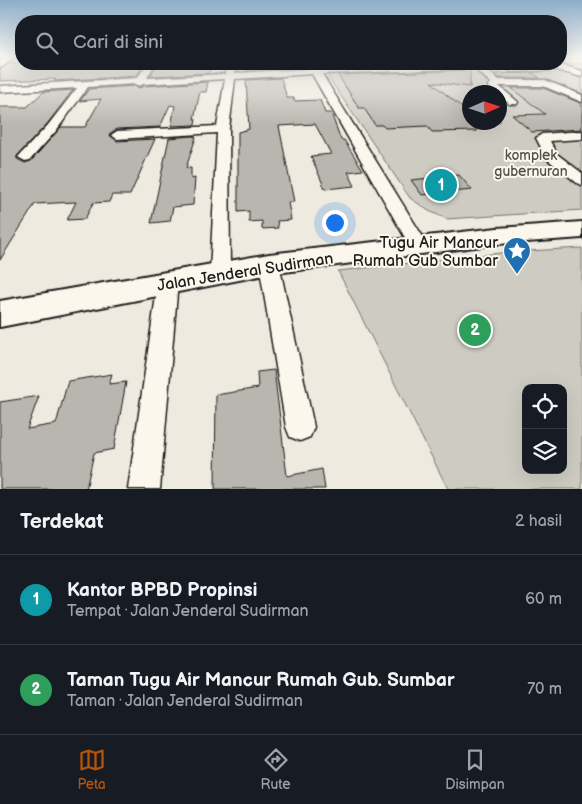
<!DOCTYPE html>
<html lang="id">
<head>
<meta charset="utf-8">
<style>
  body { margin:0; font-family:"Balsamiq Sans",sans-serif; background:#242831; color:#f1f3f6 }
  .controls { position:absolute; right:15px; bottom:15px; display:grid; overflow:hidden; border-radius:10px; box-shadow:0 5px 20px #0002 }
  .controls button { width:45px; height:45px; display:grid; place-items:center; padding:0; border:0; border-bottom:1px solid #363941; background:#171b24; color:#f1f3f6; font:25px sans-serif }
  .compass { position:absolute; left:462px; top:85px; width:45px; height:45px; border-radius:50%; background:#171b24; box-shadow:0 5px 20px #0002; rotate:87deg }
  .you { position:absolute; left:334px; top:222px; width:18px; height:18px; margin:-12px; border:4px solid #fff; border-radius:50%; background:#1a73e8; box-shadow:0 0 0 8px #1a73e833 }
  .badge { display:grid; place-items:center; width:32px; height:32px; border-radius:50%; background:#b45309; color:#fff; font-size:16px; font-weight:700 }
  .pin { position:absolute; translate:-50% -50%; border:2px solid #fff; box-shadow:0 1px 5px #0006 }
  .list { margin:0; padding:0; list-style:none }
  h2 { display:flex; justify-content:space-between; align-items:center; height:65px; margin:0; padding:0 20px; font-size:21px }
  h2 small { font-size:16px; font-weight:400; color:#9ea1a6 }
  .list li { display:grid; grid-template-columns:32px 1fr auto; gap:15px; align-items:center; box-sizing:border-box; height:90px; padding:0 20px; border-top:1px solid #363941 }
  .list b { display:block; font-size:19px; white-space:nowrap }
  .list p { margin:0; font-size:16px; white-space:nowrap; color:#9ea1a6 }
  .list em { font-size:16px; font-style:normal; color:#9ea1a6 }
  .icon { flex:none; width:28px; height:28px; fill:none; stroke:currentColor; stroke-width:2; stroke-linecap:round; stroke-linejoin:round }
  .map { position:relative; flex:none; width:582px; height:489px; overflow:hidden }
  .search { position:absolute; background:#171b24; box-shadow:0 5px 20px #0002; left:15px; right:15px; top:15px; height:55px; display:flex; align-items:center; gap:12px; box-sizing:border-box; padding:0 18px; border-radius:20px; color:#9ea1a6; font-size:19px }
  .sheet { height:245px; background:#171b24 }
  nav { display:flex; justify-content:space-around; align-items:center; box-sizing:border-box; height:70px; border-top:1px solid #363941; background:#171b24; font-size:14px; color:#9ea1a6 }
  nav a { display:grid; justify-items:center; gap:2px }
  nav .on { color:#b45309 }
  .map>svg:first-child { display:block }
  .green { fill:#ceccc2; stroke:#75746f; fill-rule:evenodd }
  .building { fill:#b9b6af; stroke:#1c1c1c }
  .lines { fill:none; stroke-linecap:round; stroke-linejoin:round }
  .minor-casing { stroke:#1c1c1c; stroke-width:3 }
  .major-casing { stroke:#1c1c1c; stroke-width:4 }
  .minor { fill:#fbf7ec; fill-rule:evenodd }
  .major { fill:#fbf7ec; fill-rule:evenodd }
  .labels { text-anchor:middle; stroke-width:4; stroke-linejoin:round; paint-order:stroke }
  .far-park-label { font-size:14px; fill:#51514e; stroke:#fbf7ec }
  .poi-label { font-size:16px; fill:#1c1c1c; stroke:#fbf7ec; text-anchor:end }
  .street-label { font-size:16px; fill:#1c1c1c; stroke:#fbf7ec }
</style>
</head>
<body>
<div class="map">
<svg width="582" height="489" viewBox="0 0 582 489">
  <rect width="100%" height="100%" fill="#eeeadf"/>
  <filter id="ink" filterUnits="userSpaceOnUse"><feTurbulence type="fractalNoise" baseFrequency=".02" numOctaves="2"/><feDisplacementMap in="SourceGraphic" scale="10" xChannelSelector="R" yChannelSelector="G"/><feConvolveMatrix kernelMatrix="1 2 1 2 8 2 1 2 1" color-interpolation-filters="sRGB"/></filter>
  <g filter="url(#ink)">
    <path class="green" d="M582,64V210L447,219L429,211L410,198L326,74ZM470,92H500V122H470Z
      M582,248V489H448L338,271L509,252ZM526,388H563V470H526Z"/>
    <path class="building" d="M9,64H145L136,76L54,81L56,79L0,81V70Z
      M157,64H211L209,73L150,76Z
      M245,64H278L279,69L246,71Z
      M470,70V87L431,82L470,114V124L477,131L432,132L427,126L385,128L382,125H375L364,108H359L338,75Z
      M533,73L540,78H500L494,74Z
      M281,78L287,98H294V101L320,100L325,113H331L341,140H344L363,170L348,172L355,186L325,189L311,156L331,154L315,124L279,126L294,202H288L291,220L277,221L278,228L262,229V221L249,222V211L238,212V132L249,129L246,80Z
      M208,82L206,92H200L194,119H196L195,125L171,126L175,106L170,105L160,127L117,129L109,134L117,141L155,139L130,195H112L109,202L93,203L85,219L67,220L76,202L35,204L0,260V107H27L43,92L73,90L47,124L17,156V159L25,163L31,161L61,127H85L101,99L80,101L89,89L135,86L140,88L144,86Z
      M511,88H543L578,102L582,105V129L532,132L512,115L545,114Z
      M192,136L196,137L186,168H191V179L195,178L193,205L173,207L170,221L151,223L169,138Z
      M459,175L472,190L422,195L411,180Z
      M274,370L287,476L322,469L325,489H215L216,395L258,388L257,372Z
      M112,374L109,384L126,382L114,449L94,453L86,489H0V402L39,396L27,429L56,424L68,381Z"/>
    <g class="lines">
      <defs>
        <path id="minor" d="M7,56H17L0,68V61Z
          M147,64H155L147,78L225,74L226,64H234L235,73L309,69L307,64H315L318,68L443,64H528V65L565,66L582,71V77L556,70L512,72L509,71V67L483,68L499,80H545L582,95V102L543,86H499L518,102L517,104H509L500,96V92C494,92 491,90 488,86L491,83L478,72V68L322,74L428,245L426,250L419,252L412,250L312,74L235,79L229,129L230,273L227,279L220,281L213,279L210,273L217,133L117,139L111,135L117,131L217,126L225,79L143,84L139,86L135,84L88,87L56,131L30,160L25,161L18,157L48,125L77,88L0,92V86L137,78Z
          M582,131V139L550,141L557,154L582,173V185L577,183L547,159L536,138L542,134Z
          M269,256L276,259L279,264L314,427L310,437L300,441L290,437L286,427L259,264L262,259Z
          M168,274L175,276L178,282L160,489H128L158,282L161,276Z"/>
        <path id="major" d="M582,222V238L497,244L269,274L0,327V301L269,254L497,228Z"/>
      </defs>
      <use href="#minor" class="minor-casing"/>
      <use href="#major" class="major-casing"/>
      <use href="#minor" class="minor"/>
      <use href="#major" class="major"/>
    </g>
  </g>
  <linearGradient id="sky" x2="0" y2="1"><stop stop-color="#8dadca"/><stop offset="0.45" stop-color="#f7f6f1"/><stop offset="1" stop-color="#f7f6f1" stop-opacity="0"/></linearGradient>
  <rect width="582" height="125" fill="url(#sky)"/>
  <defs>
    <symbol id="sight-pin" viewBox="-11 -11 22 30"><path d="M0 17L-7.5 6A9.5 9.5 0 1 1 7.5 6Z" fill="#1f6fb2" stroke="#fbf7ec"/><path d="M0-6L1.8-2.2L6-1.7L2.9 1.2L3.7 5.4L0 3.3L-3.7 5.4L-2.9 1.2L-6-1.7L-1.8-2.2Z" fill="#fff"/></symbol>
  </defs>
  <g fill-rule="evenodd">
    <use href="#sight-pin" x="501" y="235" width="32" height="43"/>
  </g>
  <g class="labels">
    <g class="far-park-label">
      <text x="531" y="160">komplek<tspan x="531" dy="16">gubernuran</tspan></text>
    </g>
    <g class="poi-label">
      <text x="498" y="248">Tugu Air Mancur<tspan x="498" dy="18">Rumah Gub Sumbar</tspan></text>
    </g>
    <g class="street-label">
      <text transform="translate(245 271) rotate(-9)" y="6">Jalan Jenderal Sudirman</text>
    </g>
  </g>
</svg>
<div class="controls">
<button><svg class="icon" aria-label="locate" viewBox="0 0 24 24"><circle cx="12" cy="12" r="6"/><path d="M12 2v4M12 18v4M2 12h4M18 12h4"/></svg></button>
<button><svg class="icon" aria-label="layers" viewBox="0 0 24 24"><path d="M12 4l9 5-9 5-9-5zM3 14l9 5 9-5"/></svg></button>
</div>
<svg class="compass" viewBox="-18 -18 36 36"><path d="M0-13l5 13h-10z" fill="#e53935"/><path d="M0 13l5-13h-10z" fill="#9ea1a6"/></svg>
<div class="you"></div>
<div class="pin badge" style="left:441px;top:185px;background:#0f9aa8">1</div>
<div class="pin badge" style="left:475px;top:330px;background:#2e9e5b">2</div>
<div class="search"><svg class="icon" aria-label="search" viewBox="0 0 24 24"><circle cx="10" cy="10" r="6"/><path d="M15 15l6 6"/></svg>Cari di sini</div>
</div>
<section class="sheet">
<h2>Terdekat<small>2 hasil</small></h2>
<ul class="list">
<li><span class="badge" style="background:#0f9aa8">1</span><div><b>Kantor BPBD Propinsi</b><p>Tempat · Jalan Jenderal Sudirman</p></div><em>60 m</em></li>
<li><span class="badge" style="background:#2e9e5b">2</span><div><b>Taman Tugu Air Mancur Rumah Gub. Sumbar</b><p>Taman · Jalan Jenderal Sudirman</p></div><em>70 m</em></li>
</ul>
</section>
<nav>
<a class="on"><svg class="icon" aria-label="map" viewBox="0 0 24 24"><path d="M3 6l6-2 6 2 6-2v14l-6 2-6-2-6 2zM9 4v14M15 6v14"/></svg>Peta</a>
<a><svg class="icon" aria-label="directions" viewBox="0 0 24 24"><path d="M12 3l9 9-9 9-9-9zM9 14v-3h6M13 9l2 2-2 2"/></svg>Rute</a>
<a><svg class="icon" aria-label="saved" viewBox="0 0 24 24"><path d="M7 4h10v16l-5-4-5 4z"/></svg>Disimpan</a>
</nav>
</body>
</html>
